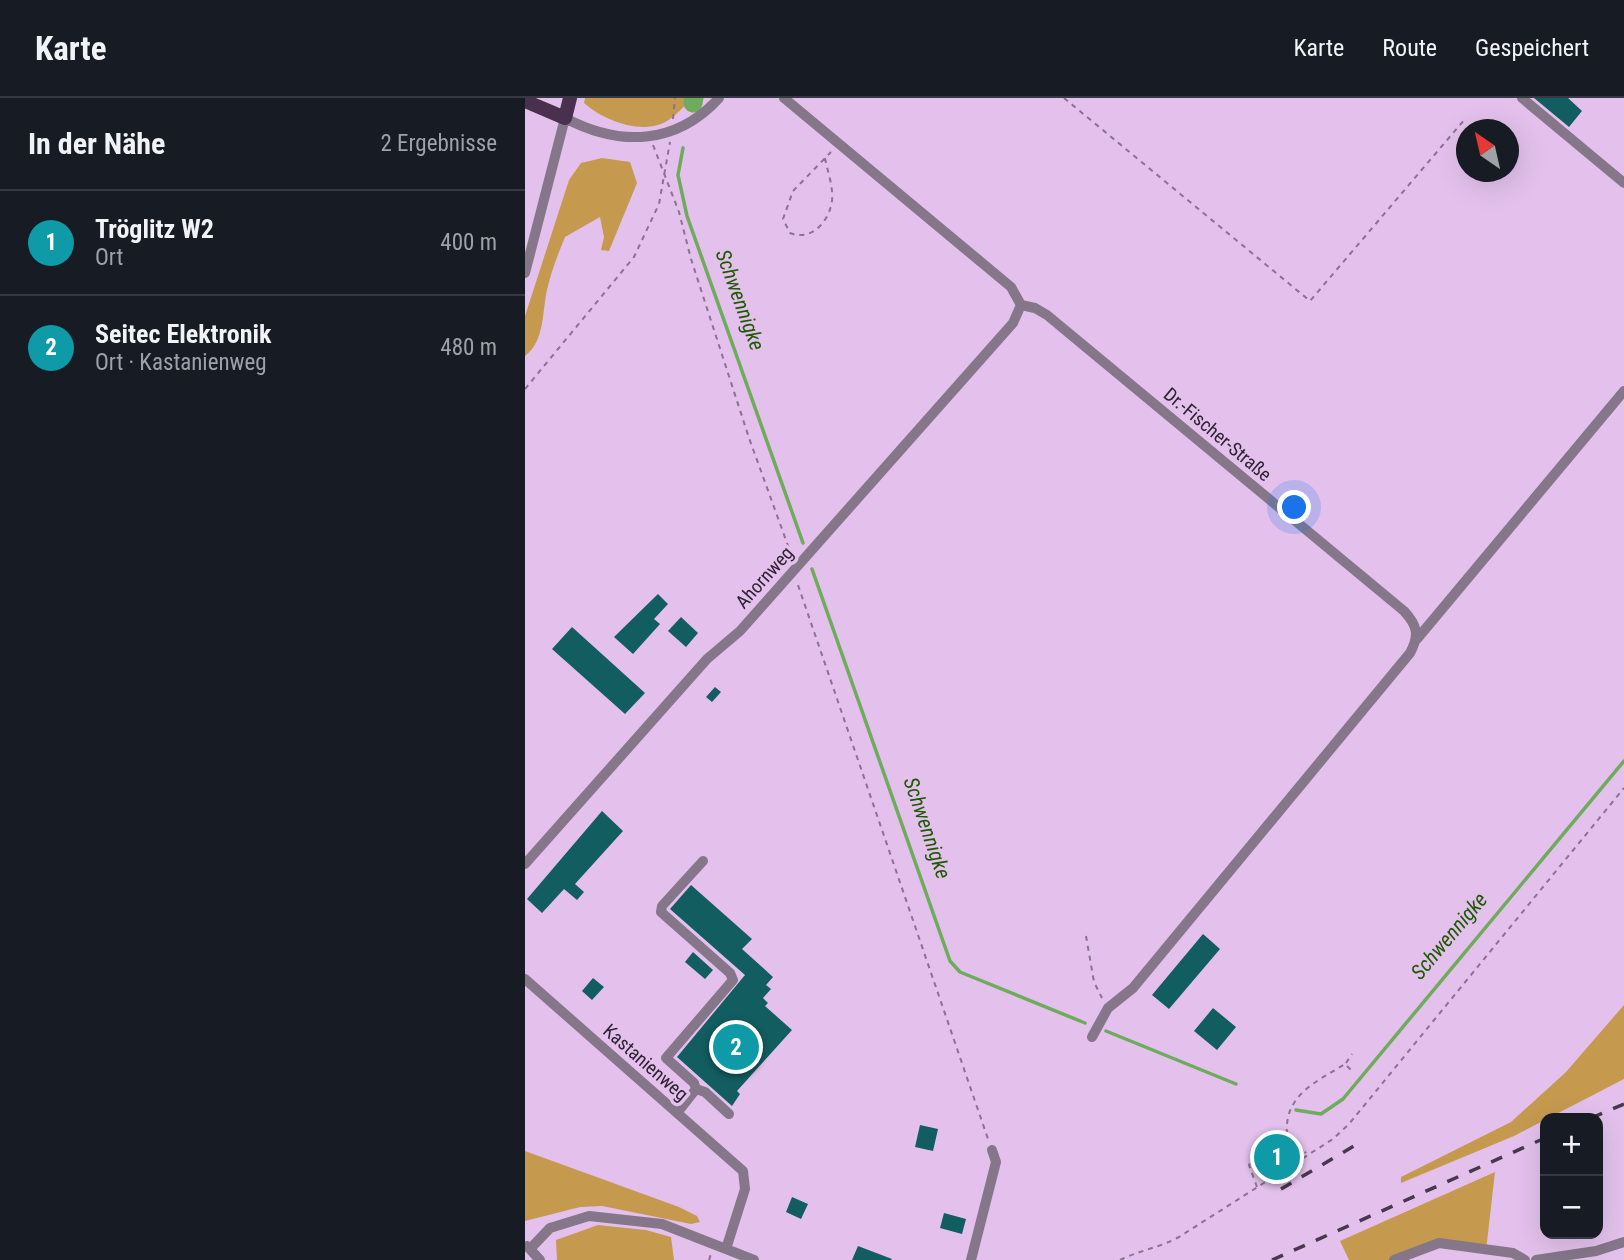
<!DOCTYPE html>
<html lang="de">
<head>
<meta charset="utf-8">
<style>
  body { margin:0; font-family:"Roboto Condensed",sans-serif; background:#20242c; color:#f1f3f6 }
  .controls { position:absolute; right:21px; bottom:21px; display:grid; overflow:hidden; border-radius:14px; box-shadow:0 7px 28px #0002 }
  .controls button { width:63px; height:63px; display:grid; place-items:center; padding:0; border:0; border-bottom:2px solid #363941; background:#171b24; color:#f1f3f6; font:35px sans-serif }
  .compass { position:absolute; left:931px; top:21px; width:63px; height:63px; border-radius:50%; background:#171b24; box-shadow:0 7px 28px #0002; rotate:326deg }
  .you { position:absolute; left:770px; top:410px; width:24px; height:24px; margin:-18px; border:5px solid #fff; border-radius:50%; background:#1a73e8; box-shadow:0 0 0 10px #1a73e833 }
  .badge { display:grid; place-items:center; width:46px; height:46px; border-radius:50%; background:#ea580c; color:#fff; font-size:23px; font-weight:700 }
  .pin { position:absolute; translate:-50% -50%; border:4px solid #fff; box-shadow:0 2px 7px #0006 }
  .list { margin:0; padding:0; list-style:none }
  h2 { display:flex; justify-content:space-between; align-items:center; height:91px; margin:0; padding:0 28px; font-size:30px }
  h2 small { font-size:23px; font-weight:400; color:#9ea1a6 }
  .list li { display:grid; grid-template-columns:46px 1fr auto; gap:21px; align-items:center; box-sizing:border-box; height:105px; padding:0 28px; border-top:2px solid #363941 }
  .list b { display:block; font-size:26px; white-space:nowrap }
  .list p { margin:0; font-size:23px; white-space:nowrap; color:#9ea1a6 }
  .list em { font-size:23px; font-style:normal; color:#9ea1a6 }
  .map { position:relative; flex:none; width:1099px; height:1162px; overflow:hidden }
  header { display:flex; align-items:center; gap:42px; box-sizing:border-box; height:98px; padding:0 35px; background:#171b24; border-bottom:2px solid #363941 }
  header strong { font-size:33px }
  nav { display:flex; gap:38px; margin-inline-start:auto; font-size:24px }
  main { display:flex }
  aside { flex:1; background:#171b24 }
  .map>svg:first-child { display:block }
  .green { fill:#c59a4f }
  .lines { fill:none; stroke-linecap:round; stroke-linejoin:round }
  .stream { stroke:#6eac5c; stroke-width:3.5 }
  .river { stroke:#6eac5c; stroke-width:19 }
  .building { fill:#125d60 }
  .path { stroke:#8a7290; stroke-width:2; stroke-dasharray:5 5; stroke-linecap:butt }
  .minor { stroke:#857789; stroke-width:10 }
  .major { stroke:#48304e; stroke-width:14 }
  .rail { stroke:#48384d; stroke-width:3.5; stroke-dasharray:12 12; stroke-linecap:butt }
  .labels { text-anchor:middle; stroke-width:7; stroke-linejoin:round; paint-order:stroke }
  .street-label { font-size:19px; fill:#2f2233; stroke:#e3c1ec }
  .water-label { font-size:21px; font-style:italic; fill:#1e5a03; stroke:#e3c1ec }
</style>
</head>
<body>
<header>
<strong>Karte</strong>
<nav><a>Karte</a><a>Route</a><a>Gespeichert</a></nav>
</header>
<main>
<aside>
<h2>In der Nähe<small>2 Ergebnisse</small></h2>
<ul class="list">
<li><span class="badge" style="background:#0f9aa8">1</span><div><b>Tröglitz W2</b><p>Ort</p></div><em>400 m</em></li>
<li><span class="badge" style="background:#0f9aa8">2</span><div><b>Seitec Elektronik</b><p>Ort · Kastanienweg</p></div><em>480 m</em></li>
</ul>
</aside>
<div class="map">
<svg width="1099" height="1162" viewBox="0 0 1099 1162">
  <rect width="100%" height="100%" fill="#e3c1ec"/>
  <path class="green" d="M60,0H164L163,5C156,11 149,19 142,23C117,38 78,22 59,5Z
    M77,60L105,64L112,85L84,153L76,152L79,139L75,119L40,139C33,156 26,174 22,192C17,214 20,243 0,258V218L44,82L56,65Z
    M1099,907V981L989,1038L876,1085V1079L986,1024L1041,974Z
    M0,1053L154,1109L172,1118L175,1124L166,1126L77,1108L55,1109L0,1123Z
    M970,1074L961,1153L914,1145L869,1162H824L815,1143Z
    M73,1127L121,1132L146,1139L149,1162H32L31,1142Z"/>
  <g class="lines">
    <path class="stream" d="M158,50L153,77L162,118L278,445
      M287,471L425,863L435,874L560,925
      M581,933L711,986
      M771,1012L796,1016L818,1001L1099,663"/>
    <path class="river" d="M168,5L169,0"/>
  </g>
  <path class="building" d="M1009,0H1043L1057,13L1044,29Z
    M133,496L143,506L129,521L135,526L108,556L89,539Z
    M156,519L173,535L161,549L143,533Z
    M47,529L120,595L100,616L27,551Z
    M190,589L196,594L187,604L181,599Z
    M77,713L98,733L50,786L59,794L52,802L39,791L17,815L2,801Z
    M166,787L227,841L217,851L248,879L241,887L246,891L238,900L243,905L240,908L267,932L212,993L215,996L207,1008L152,959L220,877L145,811Z
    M678,836L695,851L644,911L627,897Z
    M168,854L188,872L180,881L160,864Z
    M68,880L79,889L67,902L57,893Z
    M688,910L711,929L692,952L669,933Z
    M395,1027L413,1031L408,1053L390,1049Z
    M762,1041L771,1056L738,1072L732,1062Z
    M267,1099L283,1106L276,1121L261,1114Z
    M419,1115L441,1121L437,1136L415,1130Z
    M333,1148L367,1161L366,1162H327Z"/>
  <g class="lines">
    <path class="path" d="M539,0L785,203L940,21
      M148,21L150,0
      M128,47L154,114L166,161L224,340L266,456
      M300,60C302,71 306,82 307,93C310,117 289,145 265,135L258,121L268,93L306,54
      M0,291L109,159L134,106L145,44
      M273,487L463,1041
      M561,838L569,884L577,900
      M821,965L827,956
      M762,1036C759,997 791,984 820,966L827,973
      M732,1089L724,1067L729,1054L762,1036L781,1055
      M184,1162L186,1156
      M595,1162C615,1152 634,1150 654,1139L808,1041L824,1026L1099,690"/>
    <path class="minor" d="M259,0L486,189L496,207L510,210L522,217L879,513C892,527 895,537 885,555L608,890L583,910L567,939
      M997,0L1099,85
      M0,175L40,20C95,49 151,47 194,0
      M892,541L1099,293
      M0,766L182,561L215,533L488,225L496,207
      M0,881L218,1073L220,1091L201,1151
      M171,991L180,994L204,1016
      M152,1015L171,991L169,985L141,960L208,882L205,875L136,814L137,808L178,763
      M2,1148L15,1162
      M5,1151L25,1130L64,1118L137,1126L229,1162
      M446,1162L471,1064L467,1052
      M869,1162L914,1145L988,1155L1000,1162
      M1011,1162L1071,1153L1099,1144"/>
    <path class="major" d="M0,3L40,20L45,0"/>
    <path class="rail" d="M1066,1020L1099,1006
      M756,1091L829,1048
      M747,1162L1020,1040"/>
  </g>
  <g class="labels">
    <g class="street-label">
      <text transform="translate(693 336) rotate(40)" y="7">Dr.-Fischer-Straße</text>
      <text transform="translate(239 479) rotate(-48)" y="7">Ahornweg</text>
      <text transform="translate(121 964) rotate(41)" y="7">Kastanienweg</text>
    </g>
    <g class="water-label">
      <text transform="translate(215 202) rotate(70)" y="7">Schwennigke</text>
      <text transform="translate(402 730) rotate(71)" y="7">Schwennigke</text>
      <text transform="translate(924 838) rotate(-50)" y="7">Schwennigke</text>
    </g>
  </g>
</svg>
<div class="controls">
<button>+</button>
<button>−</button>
</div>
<svg class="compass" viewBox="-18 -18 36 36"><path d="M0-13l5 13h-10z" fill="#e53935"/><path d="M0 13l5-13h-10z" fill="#9ea1a6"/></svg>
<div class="you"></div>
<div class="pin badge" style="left:752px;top:1059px;background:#0f9aa8">1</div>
<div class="pin badge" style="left:211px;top:949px;background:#0f9aa8">2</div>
</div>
</main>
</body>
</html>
